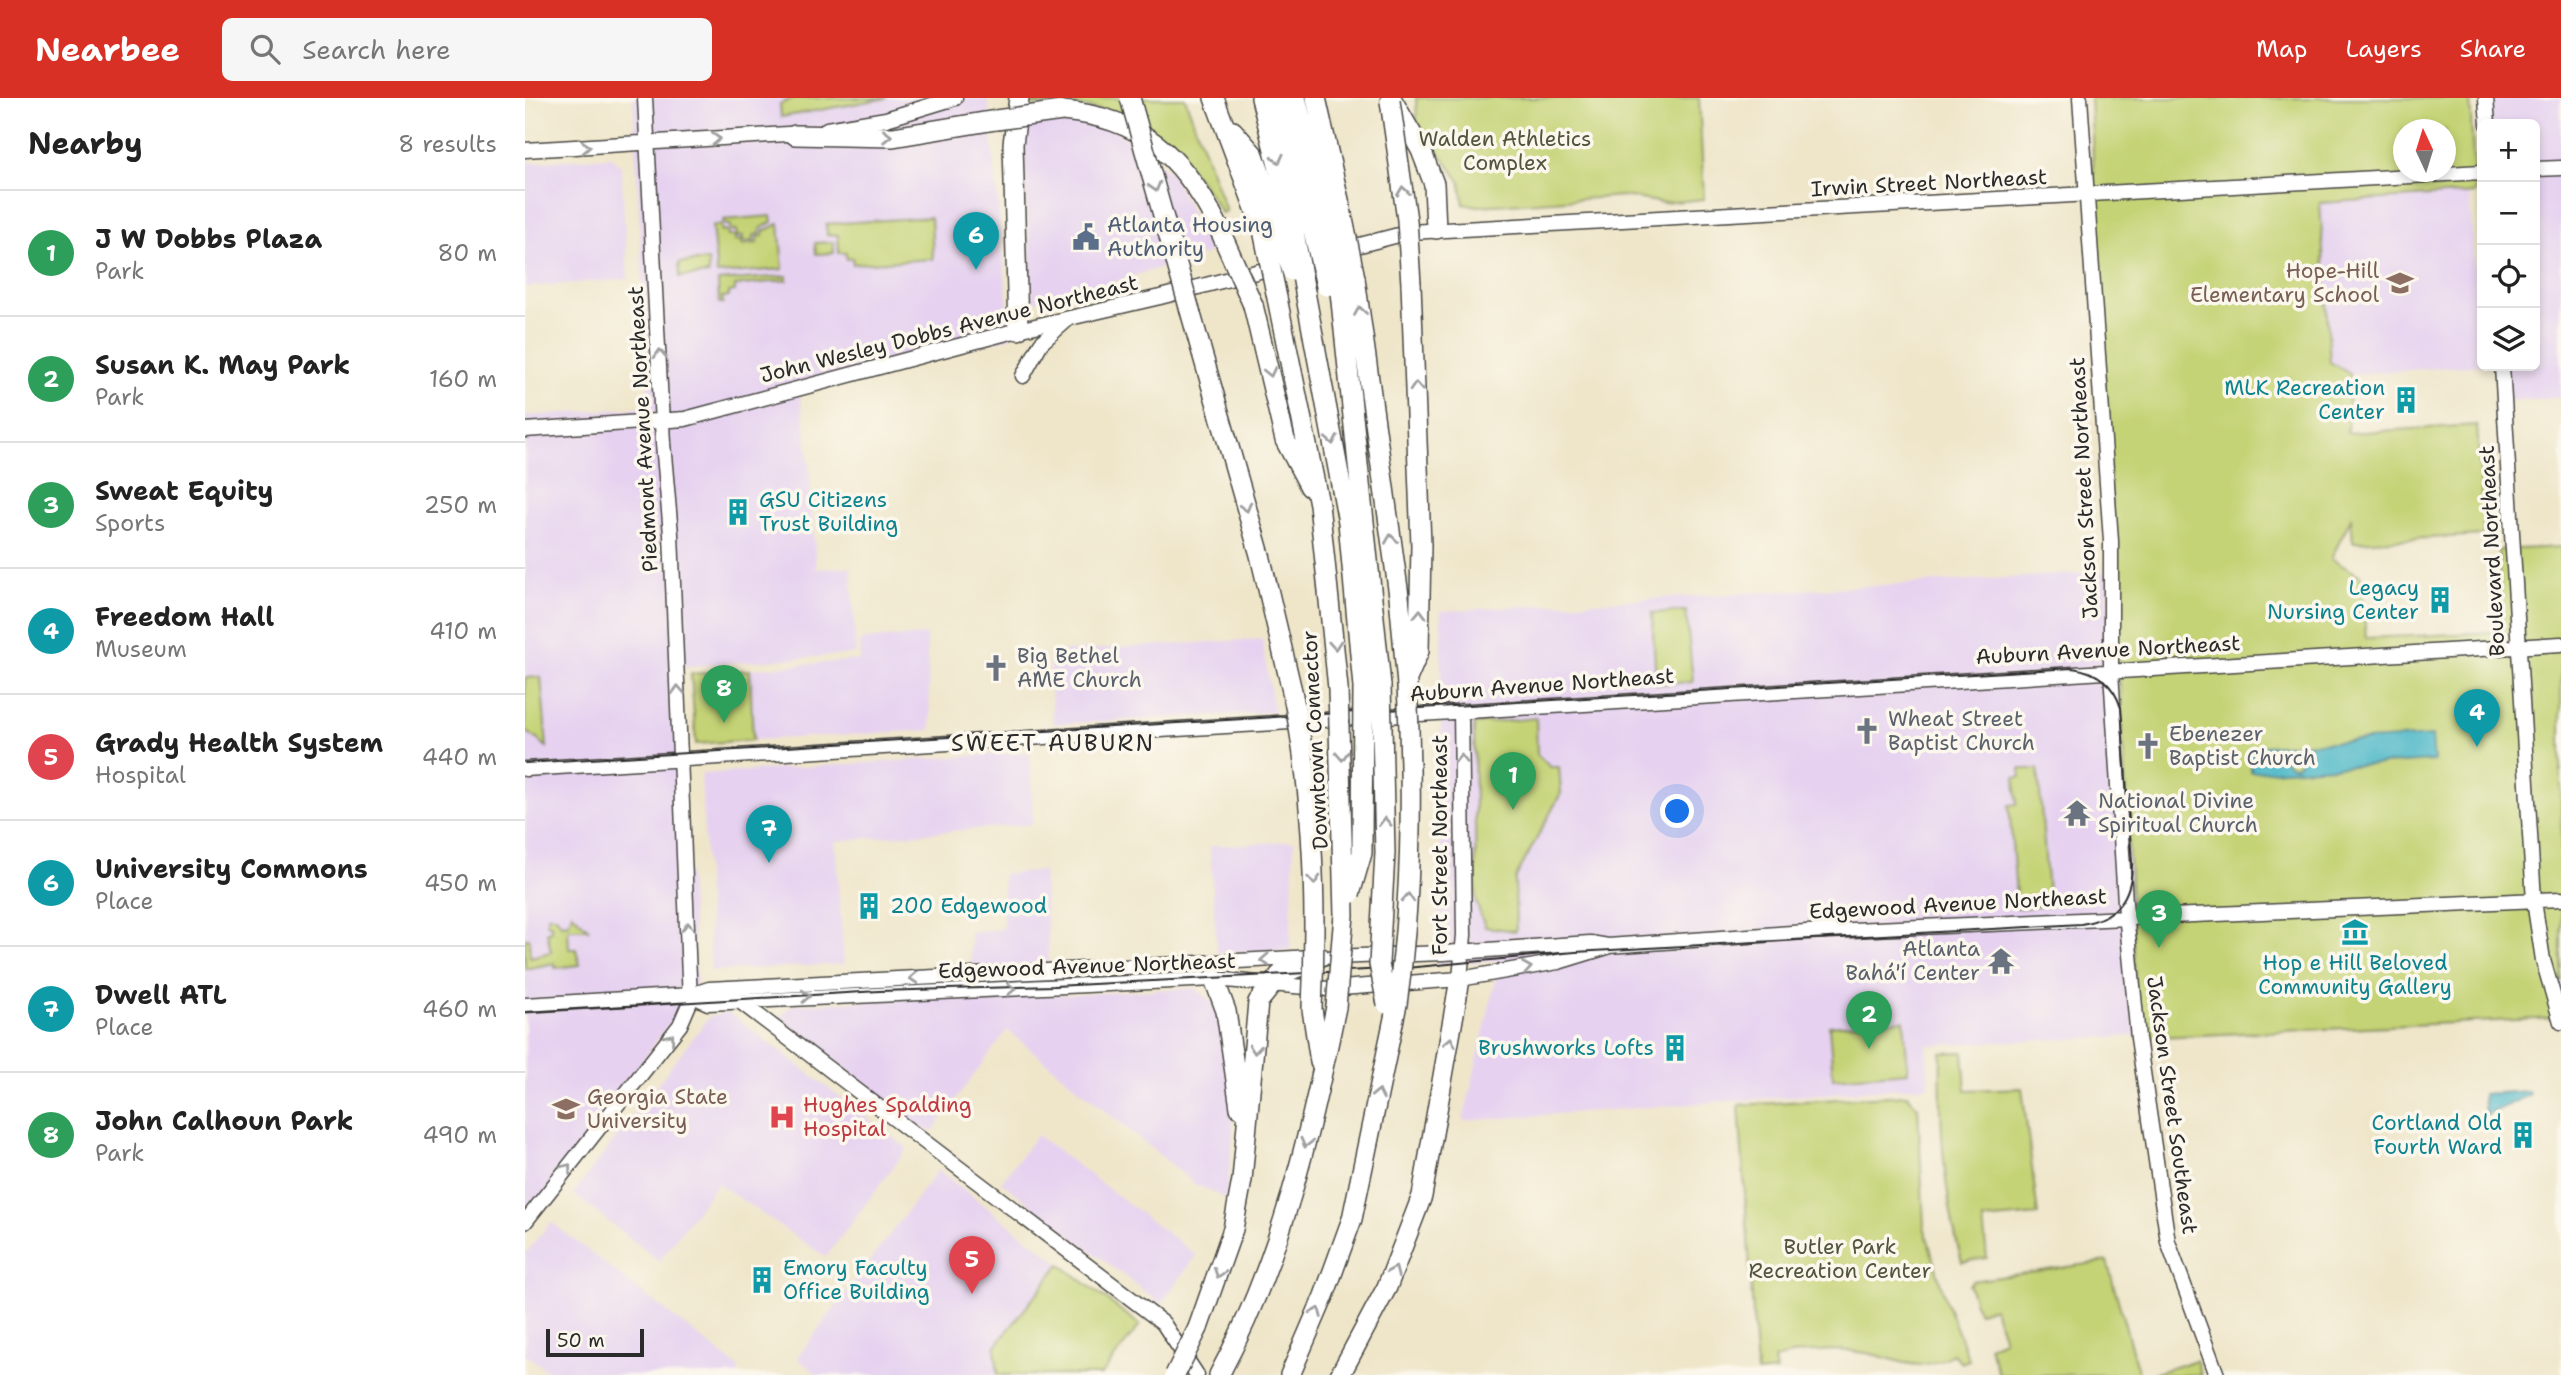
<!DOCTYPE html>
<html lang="en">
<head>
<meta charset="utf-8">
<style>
  body { margin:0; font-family:"Shantell Sans",sans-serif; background:#f6f6f6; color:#222 }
  .controls { position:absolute; right:21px; top:21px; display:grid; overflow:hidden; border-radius:10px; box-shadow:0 4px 10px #0003 }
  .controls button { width:63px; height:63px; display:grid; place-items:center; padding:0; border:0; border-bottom:2px solid #e0e0e0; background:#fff; color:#222; font:35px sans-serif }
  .compass { position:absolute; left:1868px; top:21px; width:63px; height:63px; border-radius:50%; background:#fff; box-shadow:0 4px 10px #0003; rotate:356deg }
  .scale { position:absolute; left:21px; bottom:18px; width:98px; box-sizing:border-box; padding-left:7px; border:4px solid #2b2b2b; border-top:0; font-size:19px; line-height:24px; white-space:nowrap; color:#2b2b2b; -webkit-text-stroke:5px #fbf7ec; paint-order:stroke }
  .you { position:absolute; left:1153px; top:714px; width:24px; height:24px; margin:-18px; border:5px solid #fff; border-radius:50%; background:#1a73e8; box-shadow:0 0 0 10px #1a73e833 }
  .badge { display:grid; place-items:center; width:46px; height:46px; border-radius:50%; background:#d93025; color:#fff; font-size:23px; font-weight:700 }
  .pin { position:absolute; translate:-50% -58px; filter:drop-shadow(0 2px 4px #0008) }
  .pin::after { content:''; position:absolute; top:37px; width:24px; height:21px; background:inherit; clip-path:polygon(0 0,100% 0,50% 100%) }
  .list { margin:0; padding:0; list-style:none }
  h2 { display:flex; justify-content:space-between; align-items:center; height:91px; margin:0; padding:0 28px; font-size:30px }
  h2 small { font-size:23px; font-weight:400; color:#767676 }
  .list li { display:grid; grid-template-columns:46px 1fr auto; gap:21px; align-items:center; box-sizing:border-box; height:126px; padding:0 28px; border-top:2px solid #e0e0e0 }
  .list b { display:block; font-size:26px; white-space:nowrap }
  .list p { margin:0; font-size:23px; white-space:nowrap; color:#767676 }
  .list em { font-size:23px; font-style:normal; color:#767676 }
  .icon { flex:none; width:38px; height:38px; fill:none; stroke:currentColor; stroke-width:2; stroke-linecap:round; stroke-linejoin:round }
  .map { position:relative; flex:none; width:2036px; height:1277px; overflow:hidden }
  header { display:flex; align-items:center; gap:42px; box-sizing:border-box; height:98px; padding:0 35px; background:#d93025; color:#fff }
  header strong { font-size:33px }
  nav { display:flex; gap:38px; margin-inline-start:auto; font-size:24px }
  .search { width:490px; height:63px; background:#f6f6f6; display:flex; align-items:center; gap:18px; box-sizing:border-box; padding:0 24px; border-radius:10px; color:#767676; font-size:26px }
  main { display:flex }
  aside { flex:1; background:#fff }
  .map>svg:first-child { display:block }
  .built { fill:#e6d2f0 }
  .green { fill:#c4d375; stroke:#787f50; stroke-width:2; fill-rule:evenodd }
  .water { fill:#4cb7c8; stroke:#3c717a; stroke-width:2; fill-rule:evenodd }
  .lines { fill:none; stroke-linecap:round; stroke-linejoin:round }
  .secondary-casing { stroke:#484743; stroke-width:17 }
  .highway-casing { stroke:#484743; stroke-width:22 }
  .secondary { stroke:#fff; stroke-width:14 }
  .highway { stroke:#fff; stroke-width:19 }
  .tram { stroke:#2b2b2b; stroke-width:2 }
  .highway-bridge-casing { stroke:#484743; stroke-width:22; stroke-linecap:butt }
  .highway-bridge { stroke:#fff; stroke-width:19 }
  .oneway { stroke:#a0a0a0 }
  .labels { text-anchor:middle; stroke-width:7; stroke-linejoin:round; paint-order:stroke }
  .park-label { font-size:21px; fill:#51553e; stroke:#fbf7ec }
  .street-label { font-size:21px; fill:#2b2b2b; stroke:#fbf7ec }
  .service-label { font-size:21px; fill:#4e5e75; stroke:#fbf7ec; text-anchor:start }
  .education-label { font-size:21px; fill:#785e54; stroke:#fbf7ec; text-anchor:end }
  .culture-label { font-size:21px; fill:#0d838f; stroke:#fbf7ec; text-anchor:end }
  .worship-label { font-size:21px; fill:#5b616d; stroke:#fbf7ec; text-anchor:start }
  .health-label { font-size:21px; fill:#be3a42; stroke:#fbf7ec; text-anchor:start }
  .neighbourhood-label { font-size:23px; letter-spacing:2px; fill:#2b2b2b; stroke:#fbf7ec }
</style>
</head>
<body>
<header>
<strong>Nearbee</strong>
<div class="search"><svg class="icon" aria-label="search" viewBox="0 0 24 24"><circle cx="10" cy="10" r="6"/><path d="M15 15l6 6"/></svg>Search here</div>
<nav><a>Map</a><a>Layers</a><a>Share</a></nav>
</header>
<main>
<aside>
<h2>Nearby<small>8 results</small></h2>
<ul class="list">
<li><span class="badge" style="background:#2e9e5b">1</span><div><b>J W Dobbs Plaza</b><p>Park</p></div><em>80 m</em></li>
<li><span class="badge" style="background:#2e9e5b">2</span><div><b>Susan K. May Park</b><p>Park</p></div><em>160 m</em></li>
<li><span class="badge" style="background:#2e9e5b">3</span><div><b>Sweat Equity</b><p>Sports</p></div><em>250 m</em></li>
<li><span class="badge" style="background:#0f9aa8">4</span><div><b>Freedom Hall</b><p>Museum</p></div><em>410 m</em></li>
<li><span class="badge" style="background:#e0444e">5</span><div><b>Grady Health System</b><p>Hospital</p></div><em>440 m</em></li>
<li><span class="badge" style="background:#0f9aa8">6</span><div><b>University Commons</b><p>Place</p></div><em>450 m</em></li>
<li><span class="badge" style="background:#0f9aa8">7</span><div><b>Dwell ATL</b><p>Place</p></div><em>460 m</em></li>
<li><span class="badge" style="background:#2e9e5b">8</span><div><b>John Calhoun Park</b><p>Park</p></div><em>490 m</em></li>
</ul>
</aside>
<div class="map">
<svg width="2036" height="1277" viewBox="0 0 2036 1277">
  <rect width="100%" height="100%" fill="#fbf7ec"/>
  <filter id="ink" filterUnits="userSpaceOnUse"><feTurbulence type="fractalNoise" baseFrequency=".0143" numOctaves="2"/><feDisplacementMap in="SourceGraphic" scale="14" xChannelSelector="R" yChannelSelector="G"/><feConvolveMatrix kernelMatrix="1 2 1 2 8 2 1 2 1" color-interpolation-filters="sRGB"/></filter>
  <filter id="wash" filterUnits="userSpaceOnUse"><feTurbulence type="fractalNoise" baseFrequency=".00686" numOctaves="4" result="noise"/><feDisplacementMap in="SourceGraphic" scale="28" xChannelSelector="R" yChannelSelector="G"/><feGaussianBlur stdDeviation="1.57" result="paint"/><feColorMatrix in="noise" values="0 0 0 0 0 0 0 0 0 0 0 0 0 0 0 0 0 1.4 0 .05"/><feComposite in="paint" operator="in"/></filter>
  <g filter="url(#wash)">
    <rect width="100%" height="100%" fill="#efe6ca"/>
    <path class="built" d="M108,0H463L486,239L275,296L283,353L291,471L326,469L331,556L148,569L172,887L0,1126V318L124,309Z
      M1961,0H2036V299L1980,303L1978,268H2010V26H1963Z
      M549,23L589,32L647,75L685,155L581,186L508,203L497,29L517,24Z
      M86,59L96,68L103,181L0,189V65Z
      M1944,95L1956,267L1825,276L1805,265L1795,104Z
      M1582,474L1593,694L2036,545V919L1401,947L1404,988L938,1023L975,863L911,866L916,733V513Z
      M401,537L406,632L228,642L225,571L335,562V542Z
      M737,541L749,614L528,626L524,554Z
      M505,654L508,726L310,743L319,866L186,873L176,676Z
      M769,743L765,852L692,855L685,748Z
      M518,773L524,865L446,871L445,834L478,831V776Z
      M670,890L690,906L706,984L708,1037L701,1101L670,1086L482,932L407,1034L396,1029L255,920L267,907L495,894L539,897Z
      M203,914L382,1050L301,1159L192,1085L134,1163L48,1096L184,919Z
      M512,1037L671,1157L636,1206L476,1084Z
      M413,1072L615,1227L576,1277H293L272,1260Z
      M26,1124L214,1270L213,1277H28L0,1256V1156Z"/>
    <path class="green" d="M269,0H362L256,19L255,6Z
      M501,0H660L701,113L696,115C649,34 597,0 500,7Z
      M891,0H1174L1179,101L1138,105L1099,98L954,108L939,106L935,83L892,24Z
      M1565,0H1945L1950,95L1795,105L1805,264L1825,276L1822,335L1952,327L1959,437L1828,444L1826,420L1806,461L1836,478L1841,540L1977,534L1973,452L2036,449V883L2024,884L2034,920L1613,940ZM1878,32H1920V74H1878Z
      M246,118L247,124L235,131V136L229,137V143L218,144V138L212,139L211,132L205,133V127H199L198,122Z
      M406,119L408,161L328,166L327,160L321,161V155H314L313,137H302L301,126Z
      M254,126L258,171L192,176L187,128L196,127V133L202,132L203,138H210V143L216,142L217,147L232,145V139L238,138V133Z
      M308,144L309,155L291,156L290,145Z
      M183,162L184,176L155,179L154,165Z
      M262,178V182L210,188V193L204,194V199H197L198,205H194L193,183Z
      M1161,513L1168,584L1131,586L1127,515Z
      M225,572L228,642L171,646L166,576Z
      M16,579L22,649L0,632V580Z
      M1011,620L1012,656L1025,669H1034L1036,695L990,781L991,833L960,829L951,804L949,626Z
      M1495,671H1513L1524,808L1492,810L1484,707L1492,706L1490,679H1496Z
      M47,815L63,831H43L44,851H51L55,867L30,870V865L0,871V841L4,840L5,859L26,854L22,834L26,833V826H22V818H31L36,826L44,825Z
      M1379,922L1383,974L1308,980L1304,928Z
      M1438,954L1441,992L1497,990L1513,1117L1458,1122L1462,1160L1437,1164C1418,1097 1414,1025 1416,955Z
      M1382,997L1393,1009L1399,1128L1421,1204L1444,1262L1436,1265L1428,1256C1391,1277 1378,1262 1341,1255C1314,1250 1275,1252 1249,1262L1251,1273L1232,1275L1214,1007Z
      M1582,1163L1614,1277H1474L1464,1248L1479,1242L1469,1210L1453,1214L1444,1187L1447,1183Z
      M535,1166L615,1227L576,1277H473L470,1249Z
      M1671,1262L1676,1277H1624Z"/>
    <path class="water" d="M1907,638L1909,663L1726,674V649ZM1765,651H1772L1776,656V663L1771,668L1765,667L1760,662V655Z
      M2003,993L2004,997L1960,1018L1958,996Z"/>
  </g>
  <g filter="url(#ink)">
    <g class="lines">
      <defs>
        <path id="secondary" d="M1555,0L1586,443V573L1600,804L1613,940L1643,1144L1692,1277
          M1961,0L1963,26
          M302,31L361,21L430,0
          M0,52L279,35
          M2010,71L2036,70
          M1977,268L2009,803L2018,862L2036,924
          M498,278L516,245L542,222
          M0,332L160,321L493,232L635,199L885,134L1957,74
          M0,671L2036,546
          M807,859L919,855L1065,845L1083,848L1281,834L2036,801
          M935,881L939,837L936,613
          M166,897L183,905L689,881L803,891L935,881L1033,864L1082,849
          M213,902L638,1225L672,1277
          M0,907L166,897L184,891L787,859
          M0,1124L155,927L165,904L146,436L138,345L120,0"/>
        <path id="highway" d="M689,0L738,132
          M736,0L767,123
          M755,0L785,119
          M771,0L800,115
          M791,0L816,111
          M866,0L896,52L909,86L911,131
          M537,13C615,19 658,58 692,126
          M708,33L729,57L753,128
          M270,37L368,39L471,22
          M830,180L874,498L882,587
          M814,184L856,587
          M780,194L823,424L838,589
          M752,200L794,406L813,590
          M728,207L760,342L785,389
          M493,232L488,46L494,0
          M675,248L735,457L767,593
          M882,581L894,553L896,447L886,186
          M689,881L701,913L715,1010
          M787,911L795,964
          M673,1230L708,1131L717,1082L733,904L755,877L795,859
          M694,1277C756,1162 785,1036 811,909
          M765,1277L799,1198L827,1121L872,906
          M815,1277L862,1189L897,1098L935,881"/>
      </defs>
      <use href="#secondary" class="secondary-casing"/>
      <use href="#highway" class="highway-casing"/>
      <use href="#secondary" class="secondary"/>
      <use href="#highway" class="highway"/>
      <path class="tram" d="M0,665L1547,570C1572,573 1589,587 1596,610L1607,765C1607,800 1591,820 1556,826L1050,854L881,870L529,888L354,893L0,914"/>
      <defs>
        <path id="highway-bridge" d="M605,0L675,248
          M865,3L882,122L886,186
          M471,22L537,13
          M816,111L830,180
          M800,115L814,184
          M785,119L801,188
          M767,123L780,194
          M692,126L728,207
          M753,128L767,173
          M738,132L752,200
          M856,587L860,755L854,866L862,906
          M767,593C789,697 792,805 787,911
          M825,796L837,755L838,589
          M872,906C887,799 888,694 882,587
          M811,909L819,817L813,590
          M650,1277L673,1230"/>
      </defs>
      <use href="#highway-bridge" class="highway-bridge-casing"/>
      <use href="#highway-bridge" class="highway-bridge"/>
    </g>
    <defs><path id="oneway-chevron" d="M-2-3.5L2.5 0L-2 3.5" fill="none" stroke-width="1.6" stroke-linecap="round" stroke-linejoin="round" transform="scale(1.75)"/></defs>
    <g class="oneway">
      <use href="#oneway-chevron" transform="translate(362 38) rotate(-1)"/>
      <use href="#oneway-chevron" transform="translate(191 41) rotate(-3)"/>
      <use href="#oneway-chevron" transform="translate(61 49) rotate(-3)"/>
      <use href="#oneway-chevron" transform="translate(753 61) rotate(76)"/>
      <use href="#oneway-chevron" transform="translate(630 89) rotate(74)"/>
      <use href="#oneway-chevron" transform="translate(878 93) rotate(-98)"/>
      <use href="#oneway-chevron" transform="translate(835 213) rotate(-99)"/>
      <use href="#oneway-chevron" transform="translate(135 256) rotate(-93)"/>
      <use href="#oneway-chevron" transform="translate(745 274) rotate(77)"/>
      <use href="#oneway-chevron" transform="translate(891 289) rotate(-93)"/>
      <use href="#oneway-chevron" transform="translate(807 342) rotate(79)"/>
      <use href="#oneway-chevron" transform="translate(721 409) rotate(74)"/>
      <use href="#oneway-chevron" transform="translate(866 441) rotate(-98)"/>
      <use href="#oneway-chevron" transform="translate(895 516) rotate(-89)"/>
      <use href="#oneway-chevron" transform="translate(810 547) rotate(86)"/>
      <use href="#oneway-chevron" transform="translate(153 592) rotate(-93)"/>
      <use href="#oneway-chevron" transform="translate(817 658) rotate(87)"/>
      <use href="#oneway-chevron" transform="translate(936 661) rotate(-90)"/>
      <use href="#oneway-chevron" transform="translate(860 724) rotate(-91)"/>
      <use href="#oneway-chevron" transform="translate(789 782) rotate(86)"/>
      <use href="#oneway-chevron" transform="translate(883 800) rotate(-87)"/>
      <use href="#oneway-chevron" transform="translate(163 829) rotate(-92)"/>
      <use href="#oneway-chevron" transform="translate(740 862) rotate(177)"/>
      <use href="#oneway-chevron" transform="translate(1002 870) rotate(-9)"/>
      <use href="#oneway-chevron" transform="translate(389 880) rotate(177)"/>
      <use href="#oneway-chevron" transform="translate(486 891) rotate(-2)"/>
      <use href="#oneway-chevron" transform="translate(281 898) rotate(-3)"/>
      <use href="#oneway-chevron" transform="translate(145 940) rotate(-51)"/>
      <use href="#oneway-chevron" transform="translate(925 944) rotate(-80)"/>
      <use href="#oneway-chevron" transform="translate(730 951) rotate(95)"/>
      <use href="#oneway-chevron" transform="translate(853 996) rotate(-78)"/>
      <use href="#oneway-chevron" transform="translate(781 1045) rotate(104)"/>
      <use href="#oneway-chevron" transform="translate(42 1070) rotate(-52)"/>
      <use href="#oneway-chevron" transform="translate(869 1173) rotate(-67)"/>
      <use href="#oneway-chevron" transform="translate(694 1175) rotate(108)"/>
      <use href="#oneway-chevron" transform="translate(792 1214) rotate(-67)"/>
    </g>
  </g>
  <defs>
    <symbol id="civic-bare" viewBox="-9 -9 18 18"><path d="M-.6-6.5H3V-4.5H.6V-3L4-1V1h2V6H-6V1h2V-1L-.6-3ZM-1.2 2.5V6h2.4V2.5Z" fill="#5c6f8a" stroke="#fbf7ec" stroke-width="2.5" paint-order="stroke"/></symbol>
    <symbol id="school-bare" viewBox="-9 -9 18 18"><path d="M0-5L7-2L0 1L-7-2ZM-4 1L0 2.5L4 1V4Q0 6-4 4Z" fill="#8d6e63" stroke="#fbf7ec" stroke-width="2.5" paint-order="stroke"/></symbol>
    <symbol id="building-bare" viewBox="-9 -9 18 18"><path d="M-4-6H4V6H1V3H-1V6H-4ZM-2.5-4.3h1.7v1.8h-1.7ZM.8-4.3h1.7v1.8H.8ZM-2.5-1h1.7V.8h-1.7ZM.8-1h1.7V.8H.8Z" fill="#0f9aa8" stroke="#fbf7ec" stroke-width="2.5" paint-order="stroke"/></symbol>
    <symbol id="church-bare" viewBox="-9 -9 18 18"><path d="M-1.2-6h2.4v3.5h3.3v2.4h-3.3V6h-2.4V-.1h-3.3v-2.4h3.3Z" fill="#6b7280" stroke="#fbf7ec" stroke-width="2.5" paint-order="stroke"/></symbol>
    <symbol id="temple-bare" viewBox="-9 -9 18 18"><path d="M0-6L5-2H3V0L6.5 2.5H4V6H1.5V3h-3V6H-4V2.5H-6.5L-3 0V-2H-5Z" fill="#6b7280" stroke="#fbf7ec" stroke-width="2.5" paint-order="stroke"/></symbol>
    <symbol id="museum-bare" viewBox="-9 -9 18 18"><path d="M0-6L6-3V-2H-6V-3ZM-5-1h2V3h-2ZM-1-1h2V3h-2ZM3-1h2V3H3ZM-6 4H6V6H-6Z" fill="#0f9aa8" stroke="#fbf7ec" stroke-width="2.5" paint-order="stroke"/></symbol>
    <symbol id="university-bare" viewBox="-9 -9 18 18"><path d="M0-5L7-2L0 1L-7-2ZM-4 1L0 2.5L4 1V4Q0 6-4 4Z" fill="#8d6e63" stroke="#fbf7ec" stroke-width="2.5" paint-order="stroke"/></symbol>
    <symbol id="hospital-bare" viewBox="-9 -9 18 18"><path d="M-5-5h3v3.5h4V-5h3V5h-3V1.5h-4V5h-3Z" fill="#e0444e" stroke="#fbf7ec" stroke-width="2.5" paint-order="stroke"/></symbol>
  </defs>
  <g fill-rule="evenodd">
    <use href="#civic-bare" x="542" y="120" width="38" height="38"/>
    <use href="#school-bare" x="1856" y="166" width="38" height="38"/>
    <use href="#building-bare" x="1862" y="283" width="38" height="38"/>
    <use href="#building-bare" x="194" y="395" width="38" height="38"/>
    <use href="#building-bare" x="1896" y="483" width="38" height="38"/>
    <use href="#church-bare" x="452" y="551" width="38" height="38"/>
    <use href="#church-bare" x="1323" y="614" width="38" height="38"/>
    <use href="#church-bare" x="1604" y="629" width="38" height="38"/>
    <use href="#temple-bare" x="1533" y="696" width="38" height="38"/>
    <use href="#building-bare" x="325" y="789" width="38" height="38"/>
    <use href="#museum-bare" x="1811" y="815" width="38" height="38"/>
    <use href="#temple-bare" x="1457" y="844" width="38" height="38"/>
    <use href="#building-bare" x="1131" y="931" width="38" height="38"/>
    <use href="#university-bare" x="22" y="992" width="38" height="38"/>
    <use href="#hospital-bare" x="238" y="1000" width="38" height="38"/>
    <use href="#building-bare" x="1979" y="1018" width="38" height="38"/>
    <use href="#building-bare" x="218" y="1163" width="38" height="38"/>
  </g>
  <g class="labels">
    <g class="park-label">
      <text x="980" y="48">Walden Athletics<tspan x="980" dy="24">Complex</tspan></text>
      <text x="1315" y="1156">Butler Park<tspan x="1315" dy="24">Recreation Center</tspan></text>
    </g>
    <g class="street-label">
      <text transform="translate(1404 85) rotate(-3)" y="7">Irwin Street Northeast</text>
      <text transform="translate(424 231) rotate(-14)" y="7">John Wesley Dobbs Avenue Northeast</text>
      <text transform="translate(118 331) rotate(-93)" y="7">Piedmont Avenue Northeast</text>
      <text transform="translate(1559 390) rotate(-93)" y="7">Jackson Street Northeast</text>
      <text transform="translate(1967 453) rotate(-93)" y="7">Boulevard Northeast</text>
      <text transform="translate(1583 552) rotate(-3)" y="7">Auburn Avenue Northeast</text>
      <text transform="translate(1017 587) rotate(-4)" y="7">Auburn Avenue Northeast</text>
      <text transform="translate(790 642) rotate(-93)" y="7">Downtown Connector</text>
      <text transform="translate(915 747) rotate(-90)" y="7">Fort Street Northeast</text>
      <text transform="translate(1433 806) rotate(-3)" y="7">Edgewood Avenue Northeast</text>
      <text transform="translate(562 868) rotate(-2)" y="7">Edgewood Avenue Northeast</text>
      <text transform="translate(1647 1007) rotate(82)" y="7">Jackson Street Southeast</text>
    </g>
    <g class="service-label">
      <text x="582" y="134">Atlanta Housing<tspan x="582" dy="24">Authority</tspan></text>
    </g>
    <g class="education-label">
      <text x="1854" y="180">Hope-Hill<tspan x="1854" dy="24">Elementary School</tspan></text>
      <text x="62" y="1006" text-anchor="start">Georgia State<tspan x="62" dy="24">University</tspan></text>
    </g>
    <g class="culture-label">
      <text x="1860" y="297">MLK Recreation<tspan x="1860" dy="24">Center</tspan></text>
      <text x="234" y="409" text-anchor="start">GSU Citizens<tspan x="234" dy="24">Trust Building</tspan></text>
      <text x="1894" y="497">Legacy<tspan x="1894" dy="24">Nursing Center</tspan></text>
      <text x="365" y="815" text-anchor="start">200 Edgewood</text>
      <text x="1830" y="872" text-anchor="middle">Hop e Hill Beloved<tspan x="1830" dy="24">Community Gallery</tspan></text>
      <text x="1129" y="957">Brushworks Lofts</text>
      <text x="1977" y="1032">Cortland Old<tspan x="1977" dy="24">Fourth Ward</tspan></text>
      <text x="258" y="1177" text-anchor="start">Emory Faculty<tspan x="258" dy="24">Office Building</tspan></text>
    </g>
    <g class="worship-label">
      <text x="492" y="565">Big Bethel<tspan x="492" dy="24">AME Church</tspan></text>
      <text x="1363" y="628">Wheat Street<tspan x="1363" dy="24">Baptist Church</tspan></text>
      <text x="1644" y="643">Ebenezer<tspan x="1644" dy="24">Baptist Church</tspan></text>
      <text x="1573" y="710">National Divine<tspan x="1573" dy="24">Spiritual Church</tspan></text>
      <text x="1455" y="858" text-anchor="end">Atlanta<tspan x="1455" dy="24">Bahá'í Center</tspan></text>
    </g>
    <g class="health-label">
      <text x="278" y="1014">Hughes Spalding<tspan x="278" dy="24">Hospital</tspan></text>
    </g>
    <g class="neighbourhood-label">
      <text x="528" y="653">SWEET AUBURN</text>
    </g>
  </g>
</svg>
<div class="controls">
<button>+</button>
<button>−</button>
<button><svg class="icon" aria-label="locate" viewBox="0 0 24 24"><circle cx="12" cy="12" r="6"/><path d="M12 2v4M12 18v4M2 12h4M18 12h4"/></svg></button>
<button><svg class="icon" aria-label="layers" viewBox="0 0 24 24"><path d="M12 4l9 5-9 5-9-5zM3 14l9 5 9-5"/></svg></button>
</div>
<svg class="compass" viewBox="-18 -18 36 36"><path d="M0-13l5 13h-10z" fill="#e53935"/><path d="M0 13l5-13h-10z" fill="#767676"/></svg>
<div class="scale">50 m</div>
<div class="you"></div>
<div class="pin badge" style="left:988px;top:712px;background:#2e9e5b">1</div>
<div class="pin badge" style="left:1344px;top:951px;background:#2e9e5b">2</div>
<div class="pin badge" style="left:1634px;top:850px;background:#2e9e5b">3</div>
<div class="pin badge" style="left:1952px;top:649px;background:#0f9aa8">4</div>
<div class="pin badge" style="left:447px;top:1196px;background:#e0444e">5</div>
<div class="pin badge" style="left:451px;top:172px;background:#0f9aa8">6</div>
<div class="pin badge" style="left:244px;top:765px;background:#0f9aa8">7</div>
<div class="pin badge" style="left:199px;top:625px;background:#2e9e5b">8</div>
</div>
</main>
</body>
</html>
